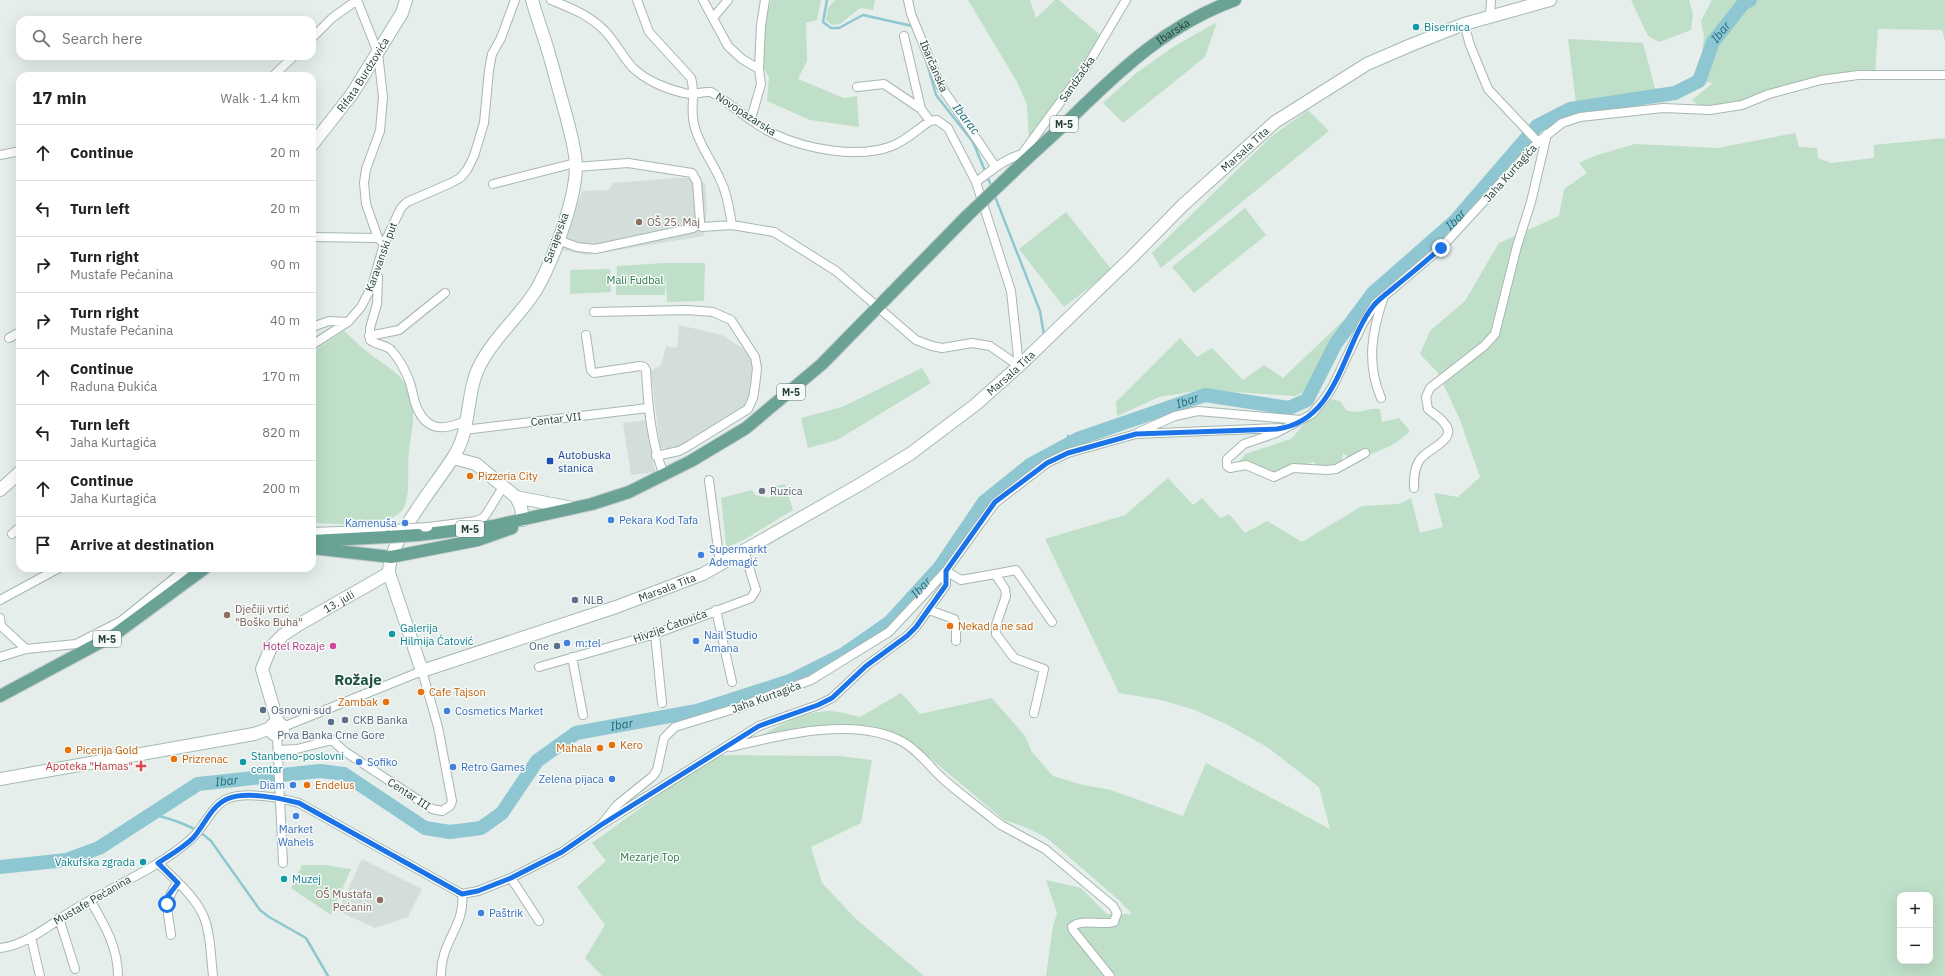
<!DOCTYPE html>
<html lang="en">
<head>
<meta charset="utf-8">
<style>
  body { margin:0; font-family:"IBM Plex Sans",sans-serif; background:#f6f6f6; color:#222 }
  .controls { position:absolute; right:12px; bottom:12px; display:grid; overflow:hidden; border-radius:8px; box-shadow:0 4px 16px #0002 }
  .controls button { width:36px; height:36px; display:grid; place-items:center; padding:0; border:0; border-bottom:1px solid #e0e0e0; background:#fff; color:#222; font:20px sans-serif }
  .stop { position:absolute; width:12px; height:12px; margin:-9px; border:3px solid #1a73e8; border-radius:50%; background:#fff }
  .stop.end { background:#1a73e8; border-color:#fff; box-shadow:0 1px 4px #0008 }
  .list { margin:0; padding:0; list-style:none }
  h2 { display:flex; justify-content:space-between; align-items:center; height:52px; margin:0; padding:0 16px; font-size:17px }
  h2 small { font-size:13px; font-weight:400; color:#767676 }
  .list li { display:grid; grid-template-columns:26px 1fr auto; gap:12px; align-items:center; box-sizing:border-box; height:56px; padding:0 16px; border-top:1px solid #e0e0e0 }
  .list b { display:block; font-size:15px; white-space:nowrap }
  .list p { margin:0; font-size:13px; white-space:nowrap; color:#767676 }
  .list em { font-size:13px; font-style:normal; color:#767676 }
  .icon { flex:none; width:22px; height:22px; fill:none; stroke:currentColor; stroke-width:2; stroke-linecap:round; stroke-linejoin:round }
  .map { position:relative; flex:none; width:1945px; height:976px; overflow:hidden }
  .search { position:absolute; background:#fff; box-shadow:0 4px 16px #0002; left:16px; top:16px; width:300px; height:44px; display:flex; align-items:center; gap:10px; box-sizing:border-box; padding:0 14px; border-radius:12px; color:#767676; font-size:15px }
  .panel { position:absolute; background:#fff; box-shadow:0 4px 16px #0002; left:16px; top:72px; width:300px; height:500px; border-radius:12px }
  .map>svg:first-child { display:block }
  .built { fill:#d3deda }
  .green { fill:#bfdfc8; fill-rule:evenodd }
  .lines { fill:none; stroke-linecap:round; stroke-linejoin:round }
  .stream { stroke:#8ec7d2; stroke-width:2.5 }
  .river { stroke:#8ec7d2; stroke-width:14 }
  .street-casing { stroke:#a7b7b1; stroke-width:10 }
  .secondary-casing { stroke:#a4bab3; stroke-width:14 }
  .primary-casing { stroke:#c2cac8; stroke-width:14 }
  .street { stroke:#fff; stroke-width:8 }
  .secondary { stroke:#fff; stroke-width:12 }
  .primary { stroke:#6aa396; stroke-width:12 }
  .street-bridge-casing { stroke:#a7b7b1; stroke-width:10; stroke-linecap:butt }
  .primary-bridge-casing { stroke:#c2cac8; stroke-width:14; stroke-linecap:butt }
  .street-bridge { stroke:#fff; stroke-width:8 }
  .primary-bridge { stroke:#6aa396; stroke-width:12 }
  .route { stroke:#1a73e8; stroke-width:5 }
  .culture-dot { fill:#0f9aa8; stroke:#f6faf8; stroke-width:1.5 }
  .education-dot { fill:#8d6e63; stroke:#f6faf8; stroke-width:1.5 }
  .transit-dot { fill:#1a4fb4; stroke:#f6faf8; stroke-width:1.5 }
  .food-dot { fill:#e8710a; stroke:#f6faf8; stroke-width:1.5 }
  .worship-dot { fill:#6b7280; stroke:#f6faf8; stroke-width:1.5 }
  .shop-dot { fill:#3f7fe0; stroke:#f6faf8; stroke-width:1.5 }
  .service-dot { fill:#5c6f8a; stroke:#f6faf8; stroke-width:1.5 }
  .hotel-dot { fill:#d1479c; stroke:#f6faf8; stroke-width:1.5 }
  .health-dot { fill:#e0444e; stroke:#f6faf8; stroke-width:1.5 }
  .labels { text-anchor:middle; stroke-width:3; stroke-linejoin:round; paint-order:stroke }
  .shield { fill:#f6faf8; stroke:#637872; stroke-width:1 }
  .shield-label { font-size:10px; font-weight:bold; fill:#244139 }
  .culture-label { font-size:11px; fill:#0d838f; stroke:#f6faf8; text-anchor:start }
  .street-label { font-size:11px; fill:#244139; stroke:#f6faf8 }
  .education-label { font-size:11px; fill:#785e54; stroke:#f6faf8; text-anchor:start }
  .park-label { font-size:11px; fill:#2e784c; stroke:#f6faf8 }
  .transit-label { font-size:11px; fill:#164399; stroke:#f6faf8; text-anchor:start }
  .food-label { font-size:11px; fill:#c56008; stroke:#f6faf8; text-anchor:start }
  .worship-label { font-size:11px; fill:#5b616d; stroke:#f6faf8; text-anchor:start }
  .shop-label { font-size:11px; fill:#366cbe; stroke:#f6faf8; text-anchor:start }
  .service-label { font-size:11px; fill:#4e5e75; stroke:#f6faf8; text-anchor:start }
  .hotel-label { font-size:11px; fill:#b23c85; stroke:#f6faf8; text-anchor:end }
  .health-label { font-size:11px; fill:#be3a42; stroke:#f6faf8; text-anchor:end }
  .water-label { font-size:12px; font-style:italic; fill:#1e6b7d; stroke:#f6faf8 }
  .district-label { font-size:15px; font-weight:bold; fill:#205347; stroke:#f6faf8 }
</style>
</head>
<body>
<div class="map">
<svg width="1945" height="976" viewBox="0 0 1945 976">
  <rect width="100%" height="100%" fill="#e5eeea"/>
  <path class="built" d="M673,178H696L705,184L707,208L704,236L587,255L562,250L582,191L608,190L613,183Z
    M679,325L722,335L744,349L756,367L751,410L687,451L660,448L651,371L661,365L666,346L677,348Z
    M647,420L655,472L631,475L623,423Z
    M362,859L422,889L408,917L375,928L338,911Z"/>
  <path class="green" d="M771,0H821L817,20L806,23L807,61L798,79L844,98L857,96L859,127L810,120L767,101L769,78L763,66L764,25Z
    M835,0H875L873,10L860,8L840,24L832,25L826,20L828,8Z
    M968,0H1030L1036,18L1055,0H1059L1100,35L1073,79L1029,140L1027,105L1017,82Z
    M1631,0H1689L1693,14L1691,30L1659,42L1648,36Z
    M1712,0H1739L1740,2L1711,39L1701,66L1704,36L1701,21Z
    M1755,0H1945V41L1942,30L1878,29L1875,73C1849,78 1714,111 1697,104C1695,103 1694,101 1692,100L1713,83L1702,81C1714,53 1728,17 1755,0Z
    M1217,22L1205,57L1123,123L1103,103L1135,74L1173,47Z
    M1568,39L1643,43L1656,92L1576,104Z
    M1308,110L1329,131L1161,268L1152,253L1272,136Z
    M1795,133L1799,147L1817,148L1818,158L1831,163L1874,158V145L1945,138V976H1046L1053,926L1057,913L1046,880L1081,888L1107,914H1132L1121,902L1047,838L1025,827L1004,820L918,748L881,735L853,731L827,733L747,746C766,730 804,711 829,711C839,711 850,715 860,717L901,693L920,714L992,698L1025,736L1032,752L1053,776L1079,784L1111,790L1183,816L1206,763L1330,829L1319,787L1267,747L1228,725L1195,710L1161,700L1119,693L1045,539L1125,515L1168,478L1193,505L1202,498L1220,518L1229,514L1245,533L1267,521L1302,542L1362,506L1399,504L1411,498L1420,533L1443,527L1434,493L1458,497L1480,477L1460,420L1438,373L1420,354L1430,331L1465,301L1499,243L1559,216L1564,189L1587,173L1579,163L1597,155L1635,144L1718,148ZM1900,895H1930V961H1900Z
    M1245,208L1266,235L1194,293L1172,267Z
    M1066,212L1112,270L1064,307L1019,249Z
    M665,263H705L704,301L667,302L666,273L665,295H616L617,266Z
    M610,269L611,292L570,294V270Z
    M1344,320L1306,391L1295,396L1203,390L1159,397L1117,416L1116,402L1180,338L1197,357L1212,348L1243,380L1264,365L1283,378Z
    M344,331C354,340 363,349 374,357C385,365 398,372 406,385C418,405 412,428 409,450C407,467 410,485 406,502C399,532 336,523 312,523V352Z
    M922,368L931,383L837,440L808,448L801,418L842,407Z
    M1332,399L1340,401L1347,411C1363,414 1366,407 1380,409L1382,422L1399,418L1410,431C1395,447 1373,453 1353,461L1343,453L1341,465L1323,468L1313,462L1274,476L1237,466L1245,454L1291,439L1308,420L1320,412Z
    M785,484L793,510L745,539L728,547L726,545L721,498L752,490L755,495L770,498L772,487Z
    M714,755L839,756L872,760L861,823L811,847L822,883L855,918L924,976H602L585,958L605,925L577,887L606,861L592,843Z
    M302,865H324L351,869L331,915L291,888Z"/>
  <g class="lines">
    <path class="stream" d="M827,0L823,22L831,28H839L863,15L912,26L913,28
      M927,63L936,95L973,142L992,188
      M994,194L1040,311L1044,335
      M1068,436L1072,442
      M151,814C172,819 195,826 211,841L260,910L269,917L306,938L328,976"/>
    <path class="river" id="s1" d="M0,867L66,860L99,848L198,784L320,771L344,774L425,828L450,832L481,828L502,813L537,761L576,733L697,711L790,681L844,654L890,622L940,567L984,502L1030,465L1080,438L1205,395L1289,408L1307,400L1336,343L1373,293L1455,221L1537,126L1570,109L1675,93L1699,81L1713,42L1743,4L1750,0"/>
    <defs>
      <path id="street" d="M357,0L378,53L383,97L380,131L366,169L364,183L366,204L378,238L384,244
        M551,0C571,8 589,15 604,30C615,41 622,56 632,67C645,80 666,89 684,93C693,96 701,91 711,92C732,104 751,123 774,134C806,149 858,159 892,146C905,141 918,129 930,121L937,120L948,128L976,182
        M637,0L649,32L691,78C696,93 690,108 694,124C698,143 711,160 719,177C727,192 729,208 732,225
        M703,0L728,46L742,59L759,69L761,84L751,119
        M908,0L911,14L940,85L995,166
        M1490,16L1491,0
        M713,18L728,0
        M1464,24L1470,45L1488,89L1538,142
        M904,36L921,109
        M312,38L332,18L357,0
        M759,69L761,25L765,0
        M273,76L294,56
        M857,87L884,84L921,109L930,121
        M1022,154L1087,66L1126,0
        M0,155L20,151
        M493,184L575,163
        M699,224L702,227L732,225L774,232L836,271L916,340L932,346L942,348L972,343L990,346L1019,366
        M312,237L378,238
        M558,240L577,247L595,249L693,228L699,224L700,221L697,182L692,173L628,163L576,167
        M378,277L377,304L370,328V340C377,346 387,344 392,351C399,359 405,370 409,380C413,390 413,401 418,410C429,433 447,429 465,421
        M594,312L687,310L713,312L731,320L755,357L757,368L755,386L753,398L748,409L690,445L679,451L656,456
        M312,327L329,321L348,322
        M586,335L591,370L594,373L640,366L644,367L646,370C648,406 651,442 664,475
        M369,336L399,330L445,293
        M9,338L20,332
        M312,345L348,322L361,307L372,286L384,244L401,208L407,202L451,183L460,178L467,170L474,156L484,123L489,70L492,54L501,38L515,0
        M1019,366L1011,291L976,182C991,171 1004,159 1022,154L1027,159
        M1381,398C1366,363 1372,331 1384,296
        M464,430L648,408
        M1139,432L1175,416L1198,411L1301,420
        M1365,453L1336,469L1327,470L1293,468L1274,477L1246,465L1230,468L1227,466V459L1244,444L1276,433L1312,414L1326,397L1333,386L1362,325L1375,304L1441,248L1538,142L1562,123L1580,117L1663,108L1710,110L1742,105L1769,94L1821,80L1858,75H1945
        M709,480L720,564
        M1414,488C1414,479 1414,469 1419,461C1425,449 1460,440 1444,423C1440,417 1433,414 1428,409L1426,397L1430,388L1484,346L1495,334L1517,246L1531,202L1547,134
        M428,527L476,521L483,518L487,513L503,487
        M312,532L393,529
        M12,534L20,527
        M946,571L961,580L995,574L1005,589L1006,596L996,625V634L1014,658L1044,669L1034,713
        M995,574L1016,570L1052,622
        M0,600L59,568
        M716,610L732,682
        M929,610L954,619L956,624V641
        M0,618L1,626L26,649
        M655,634L662,703
        M0,657L26,649L76,644L121,621L187,568
        M572,657L583,715
        M539,667L655,634L751,598L756,590L744,551
        M277,736L283,863
        M731,747C781,735 856,716 903,742C919,751 928,765 941,777C957,792 976,805 993,819L1001,825L1045,849L1113,906L1117,913L1114,922C1102,926 1081,918 1072,927L1073,930L1110,976
        M278,750L297,749L332,740L344,751L432,809L442,811L450,806L452,801L438,727L422,671L283,727
        M601,825L617,805L653,776L657,770L664,738L675,727L737,708L811,680L889,632L946,571L995,503L1047,463L1068,453L1136,434L1280,428
        M158,863C176,881 199,899 206,923C211,940 211,959 213,976
        M511,878L539,921
        M462,894L478,891L511,878L562,852L601,825L759,726L818,705L832,698L866,666L907,636L916,627L946,585V571
        M90,900C104,924 118,947 118,976
        M59,918L75,969
        M171,935C168,910 163,905 177,883
        M31,937L40,976
        M0,948C29,945 55,920 80,906C116,885 160,867 191,839C205,827 211,806 227,799C246,791 281,798 299,803L462,894
        M441,976C440,942 466,925 462,894"/>
      <g id="secondary">
        <path id="s2" d="M532,0C537,18 544,36 549,54C555,74 560,95 566,115C570,132 576,150 576,168C575,201 553,261 536,290C520,316 495,336 481,363C465,391 472,429 454,456C437,484 388,540 389,573L422,671L616,607L703,574L859,485L910,454L975,405L1019,366L1132,257L1183,205L1275,122L1367,64L1411,45L1464,24L1550,0"/>
        <path id="s3" d="M312,145L352,94L402,13L406,0"/>
        <path d="M453,458L476,464L516,497L521,507L523,520"/>
        <path d="M0,490L20,472"/>
        <path d="M516,497L572,508"/>
        <circle cx="277" cy="729" r="6"/>
        <path id="s4" d="M278,723L262,669L271,647L283,635L298,625L389,573"/>
        <path d="M0,779L254,734L271,728"/>
      </g>
      <g id="primary">
        <path id="s5" d="M1011,174C1031,154 1053,136 1073,116C1122,68 1169,24 1235,0"/>
        <path d="M418,535L493,526L592,504L629,492L691,461L746,428L822,364L967,216"/>
        <path d="M312,541L387,537"/>
        <path d="M312,548L391,557L478,540L512,528"/>
        <path d="M0,696L114,635L205,568"/>
      </g>
    </defs>
    <use href="#street" class="street-casing"/>
    <use href="#secondary" class="secondary-casing"/>
    <use href="#primary" class="primary-casing"/>
    <use href="#street" class="street"/>
    <use href="#secondary" class="secondary"/>
    <use href="#primary" class="primary"/>
    <defs>
      <path id="street-bridge" d="M393,529L428,527"/>
      <path id="primary-bridge" d="M967,216L1011,174
        M387,537L418,535"/>
    </defs>
    <use href="#street-bridge" class="street-bridge-casing"/>
    <use href="#primary-bridge" class="primary-bridge-casing"/>
    <use href="#street-bridge" class="street-bridge"/>
    <use href="#primary-bridge" class="primary-bridge"/>
  </g>
  <g class="lines">
    <path class="route" d="M167,904L168,896L178,883L158,863C170,855 183,848 193,838C204,826 211,806 227,799C245,791 281,798 299,803L462,894L478,891L511,878L562,852L601,825L759,726L818,705L832,698L866,666L907,636L916,627L946,585V571L995,502L1047,463L1068,453L1136,434L1277,429C1339,421 1342,345 1374,305C1380,298 1389,292 1397,285C1412,273 1426,261 1441,248"/>
  </g>
  <g class="culture-dot">
    <circle cx="1416" cy="27" r="4"/>
    <circle cx="392" cy="634" r="4"/>
    <circle cx="243" cy="762" r="4"/>
    <circle cx="143" cy="862" r="4"/>
    <circle cx="284" cy="879" r="4"/>
  </g>
  <g class="education-dot">
    <circle cx="639" cy="222" r="4"/>
    <circle cx="227" cy="615" r="4"/>
    <circle cx="380" cy="900" r="4"/>
  </g>
  <rect class="transit-dot" x="546" y="457" width="8" height="8" rx="2"/>
  <g class="food-dot">
    <circle cx="470" cy="476" r="4"/>
    <circle cx="950" cy="626" r="4"/>
    <circle cx="421" cy="692" r="4"/>
    <circle cx="386" cy="702" r="4"/>
    <circle cx="612" cy="745" r="4"/>
    <circle cx="600" cy="748" r="4"/>
    <circle cx="68" cy="750" r="4"/>
    <circle cx="174" cy="759" r="4"/>
    <circle cx="307" cy="785" r="4"/>
  </g>
  <circle class="worship-dot" cx="762" cy="491" r="4"/>
  <g class="shop-dot">
    <circle cx="611" cy="520" r="4"/>
    <circle cx="405" cy="523" r="4"/>
    <circle cx="701" cy="555" r="4"/>
    <circle cx="696" cy="641" r="4"/>
    <circle cx="567" cy="643" r="4"/>
    <circle cx="447" cy="711" r="4"/>
    <circle cx="359" cy="762" r="4"/>
    <circle cx="453" cy="767" r="4"/>
    <circle cx="612" cy="779" r="4"/>
    <circle cx="293" cy="785" r="4"/>
    <circle cx="296" cy="816" r="4"/>
    <circle cx="481" cy="913" r="4"/>
  </g>
  <g class="service-dot">
    <circle cx="575" cy="600" r="4"/>
    <circle cx="557" cy="646" r="4"/>
    <circle cx="263" cy="710" r="4"/>
    <circle cx="345" cy="720" r="4"/>
    <circle cx="331" cy="722" r="4"/>
  </g>
  <circle class="hotel-dot" cx="333" cy="646" r="4"/>
  <path class="health-dot" d="M139 760h4v4h4v4h-4v4h-4v-4h-4v-4h4z"/>
  <g class="labels">
    <g class="shield">
      <rect x="1050" y="116" width="28" height="16" rx="3"/>
      <rect x="777" y="384" width="28" height="16" rx="3"/>
      <rect x="456" y="521" width="28" height="16" rx="3"/>
      <rect x="93" y="631" width="28" height="16" rx="3"/>
    </g>
    <g class="shield-label">
      <text x="1064" y="128">M-5</text>
      <text x="791" y="396">M-5</text>
      <text x="470" y="533">M-5</text>
      <text x="107" y="643">M-5</text>
    </g>
    <g class="culture-label">
      <text x="1424" y="31">Bisernica</text>
      <text x="400" y="632">Galerija<tspan x="400" dy="13">Hilmija Ćatović</tspan></text>
      <text x="251" y="760">Stanbeno-poslovni<tspan x="251" dy="13">centar</tspan></text>
      <text x="135" y="866" text-anchor="end">Vakufska zgrada</text>
      <text x="292" y="883">Muzej</text>
    </g>
    <g class="street-label">
      <text dy="4" stroke="none"><textPath href="#s5" startOffset="216">Ibarska</textPath></text>
      <text transform="translate(934 66) rotate(67)" y="4">Ibarčanska</text>
      <text dy="4" stroke="none"><textPath href="#s3" startOffset="87">Rifata Burdzovića</textPath></text>
      <text transform="translate(1077 79) rotate(-55)" y="4">Sandzačka</text>
      <text transform="translate(746 114) rotate(33)" y="4">Novopazarska</text>
      <text dy="4" stroke="none"><textPath href="#s2" startOffset="1721">Marsala Tita</textPath></text>
      <text transform="translate(1510 173) rotate(-48)" y="4">Jaha Kurtagića</text>
      <text transform="translate(556 238) rotate(-70)" y="4">Sarajevska</text>
      <text transform="translate(381 257) rotate(-70)" y="4">Karavanski put</text>
      <text dy="4" stroke="none"><textPath href="#s2" startOffset="1397">Marsala Tita</textPath></text>
      <text transform="translate(556 419) rotate(-7)" y="4">Centar VII</text>
      <text dy="4" stroke="none"><textPath href="#s2" startOffset="990">Marsala Tita</textPath></text>
      <text dy="4" stroke="none"><textPath href="#s4" startOffset="162">13. juli</textPath></text>
      <text transform="translate(670 626) rotate(-20)" y="4">Hivzije Ćatovića</text>
      <text transform="translate(766 697) rotate(-20)" y="4">Jaha Kurtagića</text>
      <text transform="translate(409 794) rotate(33)" y="4">Centar III</text>
      <text transform="translate(92 900) rotate(-30)" y="4">Mustafe Pećanina</text>
    </g>
    <g class="education-label">
      <text x="647" y="226">OŠ 25. Maj</text>
      <text x="235" y="613">Dječiji vrtić<tspan x="235" dy="13">"Boško Buha"</tspan></text>
      <text x="372" y="898" text-anchor="end">OŠ Mustafa<tspan x="372" dy="13">Pećanin</tspan></text>
    </g>
    <g class="park-label">
      <text x="635" y="284">Mali Fudbal</text>
      <text x="650" y="861">Mezarje Top</text>
    </g>
    <g class="transit-label">
      <text x="558" y="459">Autobuska<tspan x="558" dy="13">stanica</tspan></text>
    </g>
    <g class="food-label">
      <text x="478" y="480">Pizzeria City</text>
      <text x="958" y="630">Nekad a ne sad</text>
      <text x="429" y="696">Cafe Tajson</text>
      <text x="378" y="706" text-anchor="end">Zambak</text>
      <text x="620" y="749">Kero</text>
      <text x="592" y="752" text-anchor="end">Mahala</text>
      <text x="76" y="754">Picerija Gold</text>
      <text x="182" y="763">Prizrenac</text>
      <text x="315" y="789">Endelus</text>
    </g>
    <g class="worship-label">
      <text x="770" y="495">Ruzica</text>
    </g>
    <g class="shop-label">
      <text x="619" y="524">Pekara Kod Tafa</text>
      <text x="397" y="527" text-anchor="end">Kamenuša</text>
      <text x="709" y="553">Supermarkt<tspan x="709" dy="13">Ademagić</tspan></text>
      <text x="704" y="639">Nail Studio<tspan x="704" dy="13">Amana</tspan></text>
      <text x="575" y="647">m:tel</text>
      <text x="455" y="715">Cosmetics Market</text>
      <text x="367" y="766">Sofiko</text>
      <text x="461" y="771">Retro Games</text>
      <text x="604" y="783" text-anchor="end">Zelena pijaca</text>
      <text x="285" y="789" text-anchor="end">Diam</text>
      <text x="296" y="833" text-anchor="middle">Market<tspan x="296" dy="13">Wahels</tspan></text>
      <text x="489" y="917">Paštrik</text>
    </g>
    <g class="service-label">
      <text x="583" y="604">NLB</text>
      <text x="549" y="650" text-anchor="end">One</text>
      <text x="271" y="714">Osnovni sud</text>
      <text x="353" y="724">CKB Banka</text>
      <text x="331" y="739" text-anchor="middle">Prva Banka Crne Gore</text>
    </g>
    <g class="hotel-label">
      <text x="325" y="650">Hotel Rozaje</text>
    </g>
    <g class="health-label">
      <text x="133" y="770">Apoteka "Hamas"</text>
    </g>
    <g class="water-label">
      <text dy="4" stroke="none"><textPath href="#s1" startOffset="2084">Ibar</textPath></text>
      <text transform="translate(966 119) rotate(52)" y="4">Ibarac</text>
      <text dy="4" stroke="none"><textPath href="#s1" startOffset="1736">Ibar</textPath></text>
      <text dy="4" stroke="none"><textPath href="#s1" startOffset="1376">Ibar</textPath></text>
      <text dy="4" stroke="none"><textPath href="#s1" startOffset="1040">Ibar</textPath></text>
      <text dy="4" stroke="none"><textPath href="#s1" startOffset="703">Ibar</textPath></text>
      <text dy="4" stroke="none"><textPath href="#s1" startOffset="248">Ibar</textPath></text>
    </g>
    <g class="district-label">
      <text x="358" y="685">Rožaje</text>
    </g>
  </g>
</svg>
<div class="controls">
<button>+</button>
<button>−</button>
</div>
<div class="stop" style="left:167px;top:904px"></div>
<div class="stop end" style="left:1441px;top:248px"></div>
<div class="search"><svg class="icon" aria-label="search" viewBox="0 0 24 24"><circle cx="10" cy="10" r="6"/><path d="M15 15l6 6"/></svg>Search here</div>
<section class="panel">
<h2>17 min<small>Walk · 1.4 km</small></h2>
<ul class="list">
<li><svg class="icon" aria-label="ahead" viewBox="0 0 24 24"><path d="M12 20V5M6 11l6-6 6 6"/></svg><div><b>Continue</b></div><em>20 m</em></li>
<li><svg class="icon" aria-label="left" viewBox="0 0 24 24"><path d="M17 20v-9H6M10 6l-5 5 5 5"/></svg><div><b>Turn left</b></div><em>20 m</em></li>
<li><svg class="icon" aria-label="right" viewBox="0 0 24 24"><path d="M7 20v-9h11M14 6l5 5-5 5"/></svg><div><b>Turn right</b><p>Mustafe Pećanina</p></div><em>90 m</em></li>
<li><svg class="icon" aria-label="right" viewBox="0 0 24 24"><path d="M7 20v-9h11M14 6l5 5-5 5"/></svg><div><b>Turn right</b><p>Mustafe Pećanina</p></div><em>40 m</em></li>
<li><svg class="icon" aria-label="ahead" viewBox="0 0 24 24"><path d="M12 20V5M6 11l6-6 6 6"/></svg><div><b>Continue</b><p>Raduna Ðukića</p></div><em>170 m</em></li>
<li><svg class="icon" aria-label="left" viewBox="0 0 24 24"><path d="M17 20v-9H6M10 6l-5 5 5 5"/></svg><div><b>Turn left</b><p>Jaha Kurtagića</p></div><em>820 m</em></li>
<li><svg class="icon" aria-label="ahead" viewBox="0 0 24 24"><path d="M12 20V5M6 11l6-6 6 6"/></svg><div><b>Continue</b><p>Jaha Kurtagića</p></div><em>200 m</em></li>
<li><svg class="icon" aria-label="arrive" viewBox="0 0 24 24"><path d="M6 21V4h12l-3 4 3 4H6"/></svg><div><b>Arrive at destination</b></div></li>
</ul>
</section>
</div>
</body>
</html>
